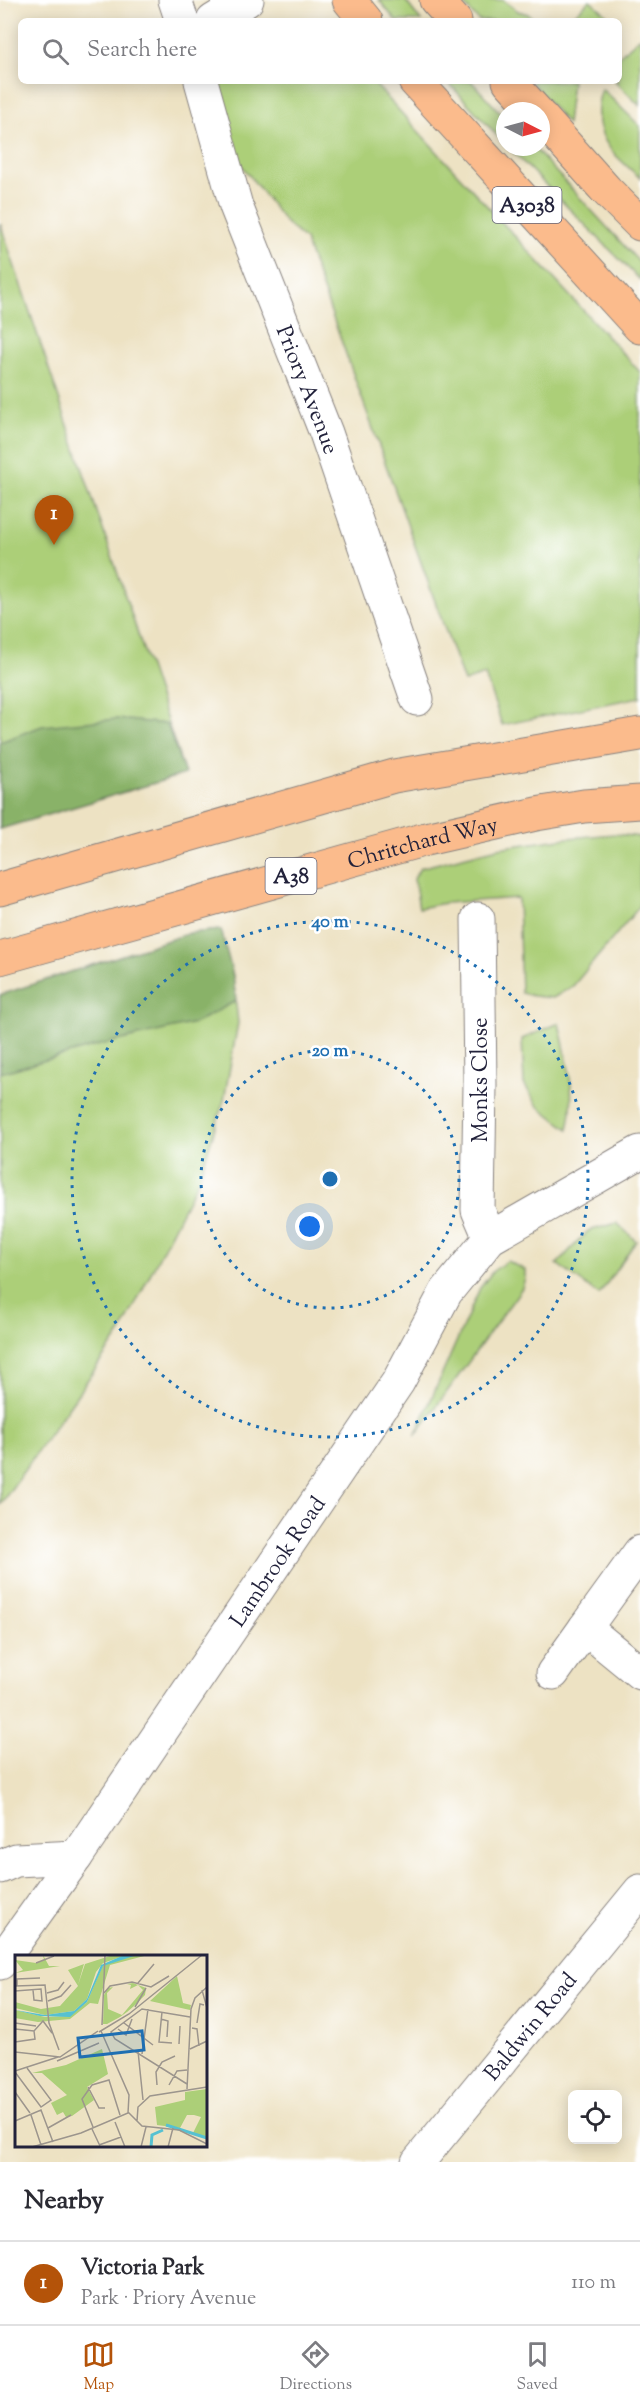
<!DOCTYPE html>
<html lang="en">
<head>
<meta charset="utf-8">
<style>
  body { margin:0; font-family:"Sorts Mill Goudy",serif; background:#f2f2f3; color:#2b2b33 }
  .controls { position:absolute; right:18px; bottom:18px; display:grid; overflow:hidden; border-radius:9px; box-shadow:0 3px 15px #0003 }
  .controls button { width:54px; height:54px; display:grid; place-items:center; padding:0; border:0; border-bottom:2px solid #e1e1e2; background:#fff; color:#2b2b33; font:30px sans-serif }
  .compass { position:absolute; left:496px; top:102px; width:54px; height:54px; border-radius:50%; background:#fff; box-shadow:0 3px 15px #0003; rotate:96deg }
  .you { position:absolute; left:310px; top:1227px; width:21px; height:21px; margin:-15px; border:4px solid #fff; border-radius:50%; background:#1a73e8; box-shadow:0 0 0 9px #1a73e833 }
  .badge { display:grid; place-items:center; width:39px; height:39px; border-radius:50%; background:#b45309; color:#fff; font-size:20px; font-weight:700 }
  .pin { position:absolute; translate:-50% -50px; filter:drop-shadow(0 2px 3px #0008) }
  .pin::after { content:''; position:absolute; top:32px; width:21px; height:18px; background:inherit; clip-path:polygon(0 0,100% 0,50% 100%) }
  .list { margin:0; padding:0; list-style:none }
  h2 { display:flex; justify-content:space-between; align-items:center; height:78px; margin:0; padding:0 24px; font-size:26px }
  h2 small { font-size:20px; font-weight:400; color:#7c7c81 }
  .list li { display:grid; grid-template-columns:39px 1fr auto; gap:18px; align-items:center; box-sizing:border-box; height:84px; padding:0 24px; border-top:2px solid #e1e1e2 }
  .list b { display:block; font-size:22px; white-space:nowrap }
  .list p { margin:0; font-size:20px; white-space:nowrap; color:#7c7c81 }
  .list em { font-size:20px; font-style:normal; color:#7c7c81 }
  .icon { flex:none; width:33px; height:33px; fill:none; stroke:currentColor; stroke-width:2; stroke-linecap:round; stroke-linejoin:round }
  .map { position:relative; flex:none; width:640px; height:2162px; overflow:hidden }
  .search { position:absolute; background:#fff; box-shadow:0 3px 15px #0003; left:18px; right:18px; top:18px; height:66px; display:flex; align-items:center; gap:15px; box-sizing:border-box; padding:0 21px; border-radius:9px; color:#7c7c81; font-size:22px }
  .sheet { height:162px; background:#fff }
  nav { display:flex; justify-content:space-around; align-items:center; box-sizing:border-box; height:84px; border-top:2px solid #e1e1e2; background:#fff; font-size:16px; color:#7c7c81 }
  nav a { display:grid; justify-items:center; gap:3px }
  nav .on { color:#b45309 }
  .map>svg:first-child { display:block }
  .green { fill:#accf78; stroke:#67785a; stroke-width:1.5 }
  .forest { fill:#89b268; stroke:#566a52; stroke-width:1.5 }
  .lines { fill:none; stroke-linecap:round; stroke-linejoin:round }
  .minor-casing { stroke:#88827f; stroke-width:35 }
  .major-casing { stroke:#88827f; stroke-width:35 }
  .minor { stroke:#fff; stroke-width:33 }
  .major { stroke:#fbbb8c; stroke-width:33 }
  .ring { fill:none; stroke:#1f6fb2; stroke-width:3; stroke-dasharray:3 6 }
  .labels { text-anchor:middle; stroke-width:5; stroke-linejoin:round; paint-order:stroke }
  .shield { fill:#fff; stroke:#646476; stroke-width:1.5 }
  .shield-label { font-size:21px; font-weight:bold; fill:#22223b }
  .street-label { font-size:22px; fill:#22223b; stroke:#fff }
  .inset-river { fill:none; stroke:#56c1d1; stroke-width:3 }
  .inset-road { fill:none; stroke:#9c958d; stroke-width:1.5 }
  .view { fill:#1f6fb2; fill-opacity:0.15; stroke:#1f6fb2; stroke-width:3 }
  .inset-edge { fill:none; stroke:#22223b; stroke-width:3 }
  .centre { fill:#1f6fb2; stroke:#fff; stroke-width:3 }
  .ring-label { font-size:18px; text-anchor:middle; font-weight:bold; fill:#1f6fb2; stroke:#fff; stroke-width:5; stroke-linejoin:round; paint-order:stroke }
</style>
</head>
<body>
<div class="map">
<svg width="640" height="2162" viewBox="0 0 640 2162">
  <rect width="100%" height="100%" fill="#fff"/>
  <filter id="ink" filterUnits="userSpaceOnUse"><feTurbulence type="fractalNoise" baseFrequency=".0167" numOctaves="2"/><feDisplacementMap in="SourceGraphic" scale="12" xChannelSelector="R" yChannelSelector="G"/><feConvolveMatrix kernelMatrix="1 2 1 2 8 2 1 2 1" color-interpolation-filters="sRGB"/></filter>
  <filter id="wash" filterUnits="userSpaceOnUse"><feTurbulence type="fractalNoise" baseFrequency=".008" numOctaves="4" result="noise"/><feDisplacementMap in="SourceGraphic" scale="24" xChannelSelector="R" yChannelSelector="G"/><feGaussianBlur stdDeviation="1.35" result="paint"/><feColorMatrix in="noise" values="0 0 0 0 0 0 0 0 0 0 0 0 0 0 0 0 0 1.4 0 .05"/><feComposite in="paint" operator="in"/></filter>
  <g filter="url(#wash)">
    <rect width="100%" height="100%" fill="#ede2c3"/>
    <path class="green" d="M379,0H405L421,21H396Z
      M460,0H503L518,11L528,14L536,21H479Z
      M590,0L607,15L610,21H568Z
      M640,37V106L615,81H619V56Z
      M219,81H372L640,372V697L502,725L485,675L464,682L305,240L285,222L239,162L217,96Z
      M447,81H471L505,118V144Z
      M531,81H572L567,124Z
      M602,89L640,126V178C619,158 602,149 598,117C597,107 598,99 602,89Z
      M508,147H533L640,263V280Z
      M0,223L185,774L0,829Z
      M615,834L640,837V906L573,986L553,998L533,996L521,993L518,898L445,903L419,908L414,879L420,868L498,848L568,838Z
      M221,930L233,976L238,1023L224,1100L199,1178L121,1332L0,1505V995L190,933Z
      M559,1023C567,1061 577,1091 568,1129L538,1106L524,1084L522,1039Z
      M617,1223L636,1241L599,1295L557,1264L588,1231Z
      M507,1261L525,1270V1278L522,1288L415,1436L480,1288L493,1271Z"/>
    <path class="forest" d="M117,719L167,724L185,774L0,829V742L42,726Z
      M221,930L233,976L236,1001L195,1023L100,1045L0,1073V995L190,933Z"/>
  </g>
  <g filter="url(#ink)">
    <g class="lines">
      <defs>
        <g id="minor">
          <path d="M175,0L182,21"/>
          <path d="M213,21L247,0"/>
          <path id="s1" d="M201,81L236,206L326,433L417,699"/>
          <path d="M478,919L480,1085L478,1210L490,1238"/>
          <path d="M640,1552L585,1628L640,1673"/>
          <path d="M553,1673L585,1628"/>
          <path d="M0,1867L16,1860L76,1857"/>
          <path id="s2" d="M0,1963L76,1857L398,1382L446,1292L490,1238L640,1152"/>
          <path id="s3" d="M418,2162L640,1891"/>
        </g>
        <g id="major">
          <path d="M349,0L366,21"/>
          <path d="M436,0L455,21"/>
          <path d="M415,81L640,327"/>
          <path d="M509,81L536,111"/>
          <path d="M541,117L606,190L640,224"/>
          <path d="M0,889L394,776L640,734"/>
          <path id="s4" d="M0,958L426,839L536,814L584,806L640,802"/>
        </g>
      </defs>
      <use href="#minor" class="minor-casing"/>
      <use href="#major" class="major-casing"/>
      <use href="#minor" class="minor"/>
      <use href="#major" class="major"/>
    </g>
  </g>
  <g class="ring">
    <circle cx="330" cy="1179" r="129"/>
    <circle cx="330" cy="1179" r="258"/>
  </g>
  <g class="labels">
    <g class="shield">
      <rect x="492.5" y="187" width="69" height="36" rx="4.5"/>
      <rect x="265.5" y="858" width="51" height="36" rx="4.5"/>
    </g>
    <g class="shield-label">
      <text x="527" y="212">A3038</text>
      <text x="291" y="883">A38</text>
    </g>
    <g class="street-label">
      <text dy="8" stroke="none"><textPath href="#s1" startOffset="327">Priory Avenue</textPath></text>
      <text dy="8" stroke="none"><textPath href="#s4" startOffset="438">Chritchard Way</textPath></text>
      <text transform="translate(479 1080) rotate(-90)" y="8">Monks Close</text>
      <text dy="8" stroke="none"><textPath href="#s2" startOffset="488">Lambrook Road</textPath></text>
      <text dy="8" stroke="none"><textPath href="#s3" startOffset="176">Baldwin Road</textPath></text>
    </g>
  </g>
  <g transform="translate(15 1955)">
    <rect width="192" height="192" fill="#ede2c3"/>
    <path d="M28,0L34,11H45L0,18L8,15L0,5L21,8L29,5ZM98,0H112L88,8L81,17L72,44L59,56L30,60L0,53V47L26,54L45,51L63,31L53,15L69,9L63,30L70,9ZM119,0H133L95,10L83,49L75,48L55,64L23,67L0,63V55L30,62L55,61L72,47L88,10ZM162,21L168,48L176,50L175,55L135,46ZM118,28L131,33L130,40L119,51L112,57L105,62L92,69H88L89,40L93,33L98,32L92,38L93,54L107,60L128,35L123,30L115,34L116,30L112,29ZM87,94L93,119L72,132L79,145L57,161L51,162L48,157L42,160L36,148L52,140L27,118H17L51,110ZM192,134V182L178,178L186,162L179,160H172L165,173L142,170L140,152L170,145V137Z" fill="#accf78"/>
    <path d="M122,0L88,11L72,47L55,62L25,61L0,55L30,60L59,56L72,44L86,10L107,1Z" fill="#56c1d1"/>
    <path class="inset-river" d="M151,170L192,183M136,192L137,180L148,175"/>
    <path class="inset-road" d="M21,8L39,1M123,28L139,9M0,31L30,30L34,68L44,95M2,31V24L25,23M187,35L192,53M0,36L26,34L27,46L19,45L18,35M32,38L43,35L49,27M89,38L95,31L117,27L136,32L154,21M33,46L46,41L56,30M120,52L131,33M147,57L144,87L157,88M146,64L153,66L152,82M0,68L21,71M109,68L138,90M182,68L185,49L189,50M87,70L90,0M177,73L182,74L184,91M0,74L19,76L28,66L37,78M103,74L111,80L117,64M84,77L114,59L187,0M0,87L20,84L19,76M164,89L165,71M175,94L192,86M123,96L128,145M0,97L45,102L83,76M127,99L133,54M42,106L84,88M0,116L43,102M0,117L26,152L36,145L12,113M172,129L100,84L96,77L127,54L175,62M142,130L141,117L147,107L160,101M154,130L162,116L172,115M73,132L84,153H90M172,134L176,54L180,43L192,32M0,137L15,158M113,157L127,171L164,175L192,189M16,160L26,190M0,166L26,155L38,187M122,166L123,152L135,141L192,132M100,167L110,192M78,172L67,144L77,130L94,125L105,160M33,173L56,160M77,174L85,191M84,190L106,182M17,192L66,178L113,158L114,140L86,76M126,192L131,172M153,192L158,173"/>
    <path class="view" d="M127,76L129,95L65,102L63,83Z"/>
    <rect width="192" height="192" class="inset-edge"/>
  </g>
  <circle cx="330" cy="1179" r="9" class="centre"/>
  <g class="ring-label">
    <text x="330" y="927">40 m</text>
    <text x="330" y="1056">20 m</text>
  </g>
</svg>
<div class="controls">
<button><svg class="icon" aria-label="locate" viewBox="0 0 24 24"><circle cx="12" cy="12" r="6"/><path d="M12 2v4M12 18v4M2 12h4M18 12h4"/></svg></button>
</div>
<svg class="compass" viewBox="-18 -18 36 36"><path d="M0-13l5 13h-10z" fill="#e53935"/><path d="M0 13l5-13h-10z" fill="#7c7c81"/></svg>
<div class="you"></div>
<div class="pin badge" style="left:54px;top:545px">1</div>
<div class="search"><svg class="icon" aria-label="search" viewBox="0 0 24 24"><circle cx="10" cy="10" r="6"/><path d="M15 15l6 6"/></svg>Search here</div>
</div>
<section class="sheet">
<h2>Nearby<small></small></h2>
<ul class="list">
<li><span class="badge">1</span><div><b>Victoria Park</b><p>Park · Priory Avenue</p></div><em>110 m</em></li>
</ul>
</section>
<nav>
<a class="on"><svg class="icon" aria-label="map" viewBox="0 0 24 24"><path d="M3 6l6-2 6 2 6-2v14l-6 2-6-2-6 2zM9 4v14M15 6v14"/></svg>Map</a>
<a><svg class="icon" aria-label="directions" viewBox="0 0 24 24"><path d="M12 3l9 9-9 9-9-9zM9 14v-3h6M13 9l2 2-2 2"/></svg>Directions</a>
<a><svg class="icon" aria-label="saved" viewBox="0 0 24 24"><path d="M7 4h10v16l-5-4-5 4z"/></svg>Saved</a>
</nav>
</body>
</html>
